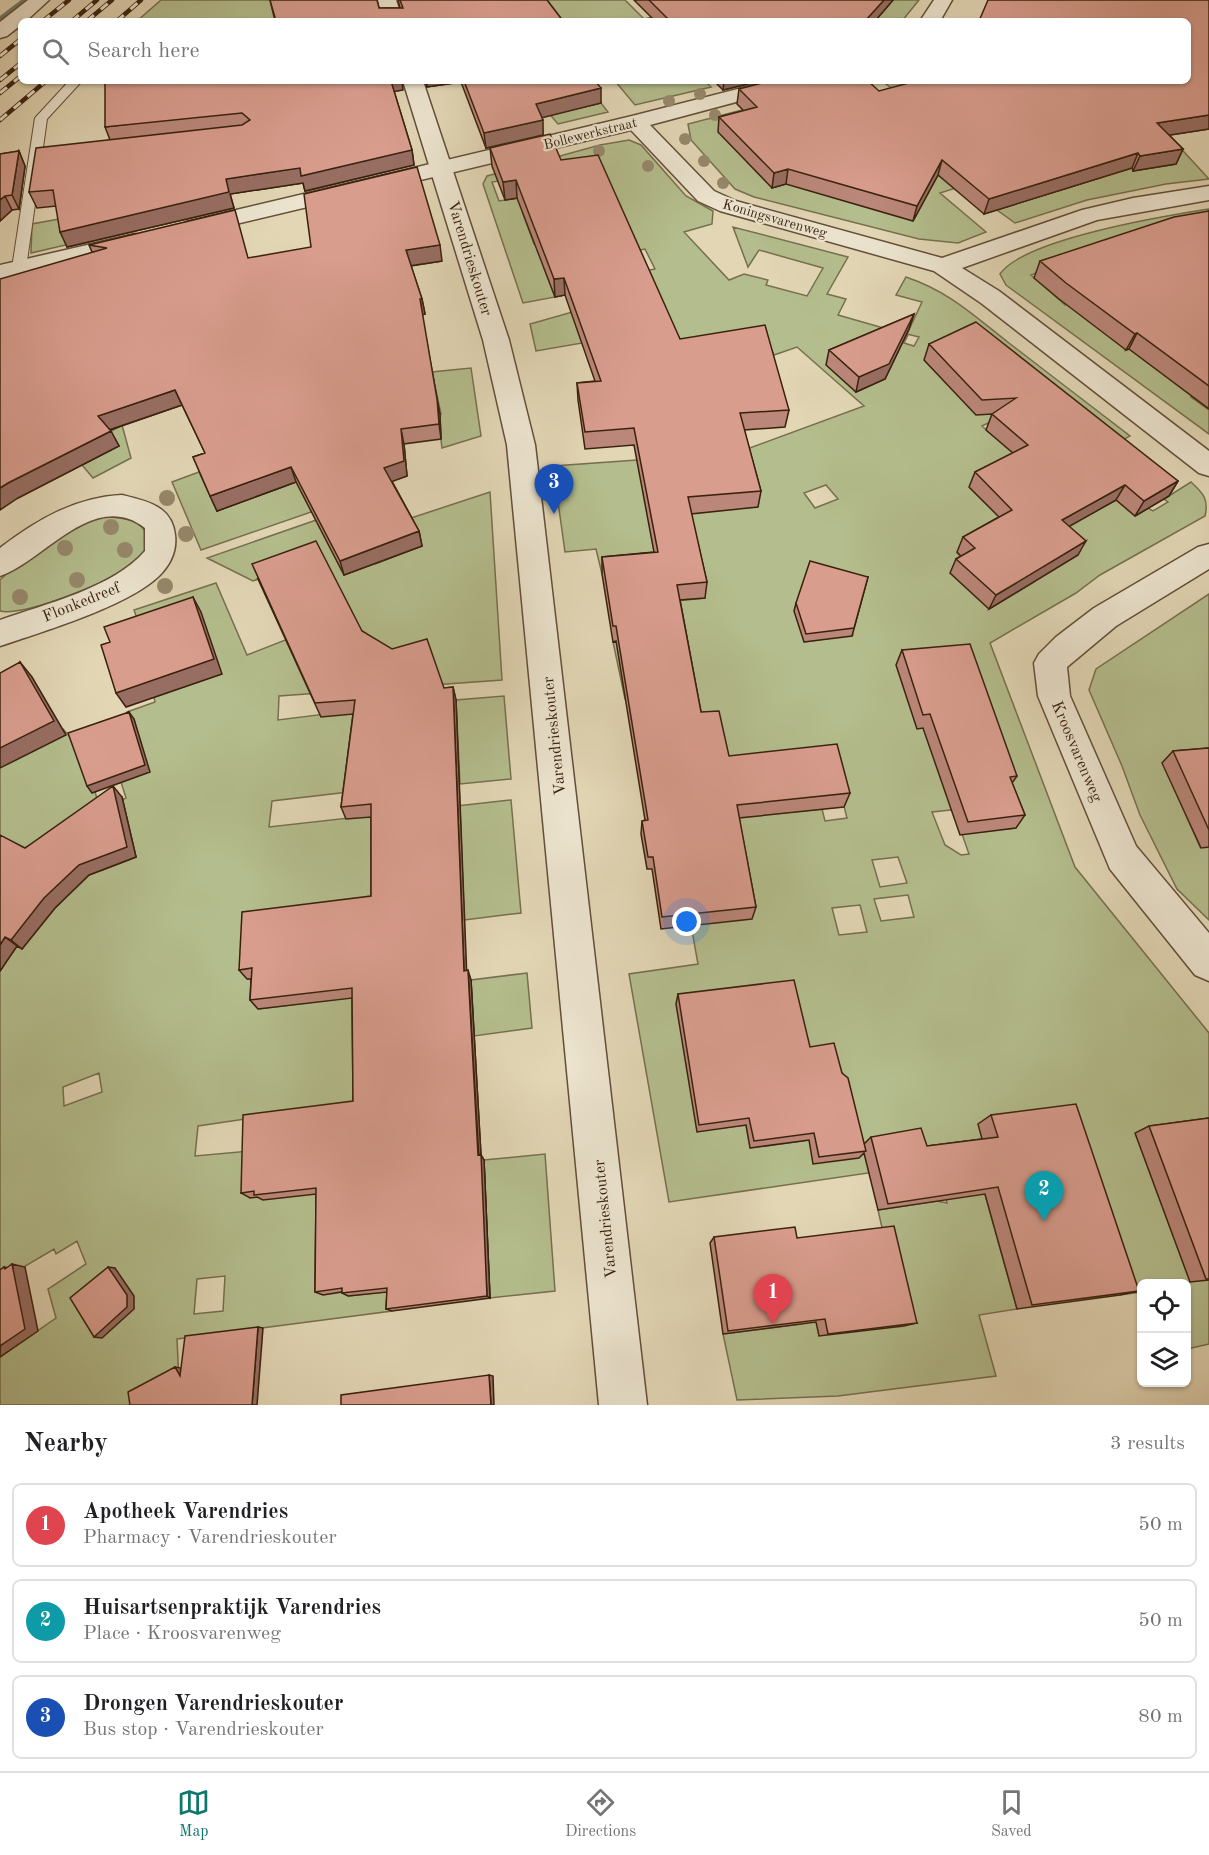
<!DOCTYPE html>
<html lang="en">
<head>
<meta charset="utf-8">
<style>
  body { margin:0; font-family:"Old Standard TT",serif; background:#f6f6f6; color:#202124 }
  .controls { position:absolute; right:18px; bottom:18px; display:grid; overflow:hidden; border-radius:9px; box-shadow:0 2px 4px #0004 }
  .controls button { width:54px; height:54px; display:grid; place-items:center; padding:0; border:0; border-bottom:2px solid #e0e0e0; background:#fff; color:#202124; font:30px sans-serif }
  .you { position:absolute; left:687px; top:922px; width:21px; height:21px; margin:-15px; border:4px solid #fff; border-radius:50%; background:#1a73e8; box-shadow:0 0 0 9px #1a73e833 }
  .badge { display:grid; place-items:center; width:39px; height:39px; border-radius:50%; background:#0f766e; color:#fff; font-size:20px; font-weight:700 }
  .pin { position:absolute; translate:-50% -50px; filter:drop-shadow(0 2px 3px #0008) }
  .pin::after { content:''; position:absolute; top:32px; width:21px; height:18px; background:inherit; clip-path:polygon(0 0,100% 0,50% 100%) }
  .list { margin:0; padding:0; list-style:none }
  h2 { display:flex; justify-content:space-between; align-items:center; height:78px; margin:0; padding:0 24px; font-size:26px }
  h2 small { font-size:20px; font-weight:400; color:#757577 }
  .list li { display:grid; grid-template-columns:39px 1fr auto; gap:18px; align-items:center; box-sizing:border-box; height:84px; margin:0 12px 12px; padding:0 12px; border:2px solid #e0e0e0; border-radius:9px }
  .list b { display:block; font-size:22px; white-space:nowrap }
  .list p { margin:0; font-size:20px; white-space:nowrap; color:#757577 }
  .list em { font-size:20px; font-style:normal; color:#757577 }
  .icon { flex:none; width:33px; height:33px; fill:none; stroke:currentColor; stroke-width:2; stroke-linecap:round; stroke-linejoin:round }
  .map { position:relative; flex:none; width:1209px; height:1405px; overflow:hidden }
  .search { position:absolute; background:#fff; box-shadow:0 2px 4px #0004; left:18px; right:18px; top:18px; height:66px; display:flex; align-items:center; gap:15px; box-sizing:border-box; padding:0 21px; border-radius:9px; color:#757577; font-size:22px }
  .sheet { height:366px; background:#fff }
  nav { display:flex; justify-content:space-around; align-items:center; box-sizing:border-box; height:84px; border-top:2px solid #e0e0e0; background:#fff; font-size:16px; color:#757577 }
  nav a { display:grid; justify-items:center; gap:3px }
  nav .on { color:#0f766e }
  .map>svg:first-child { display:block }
  .green { fill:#b4bd8d; stroke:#766f4e; stroke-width:1.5; fill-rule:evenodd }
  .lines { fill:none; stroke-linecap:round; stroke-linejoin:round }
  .stream { fill:#707c6c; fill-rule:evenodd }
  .service-casing { stroke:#634e38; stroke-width:2 }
  .minor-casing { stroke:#634e38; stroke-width:3 }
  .tertiary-casing { stroke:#634e38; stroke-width:3 }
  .service { fill:#ece4cf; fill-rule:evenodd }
  .minor { fill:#ece4cf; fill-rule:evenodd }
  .tertiary { fill:#ece4cf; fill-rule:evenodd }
  .rail-casing { stroke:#39210e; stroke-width:4.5 }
  .rail { stroke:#ece4cf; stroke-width:3; stroke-dasharray:9; stroke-linecap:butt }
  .tree { fill:#96886b }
  .wall { fill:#bb877a; stroke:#39210e; stroke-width:1.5 }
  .shaded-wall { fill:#986e63; stroke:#39210e; stroke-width:1.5 }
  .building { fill:#d99d8e; stroke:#39210e; stroke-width:1.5 }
  .labels { text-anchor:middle; stroke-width:4.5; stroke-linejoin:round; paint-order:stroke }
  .far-street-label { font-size:14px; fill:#39210e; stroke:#ece4cf }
  .street-label { font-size:16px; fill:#39210e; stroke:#ece4cf }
</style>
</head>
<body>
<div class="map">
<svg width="1209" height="1405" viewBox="0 0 1209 1405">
  <rect width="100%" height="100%" fill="#e2d6b5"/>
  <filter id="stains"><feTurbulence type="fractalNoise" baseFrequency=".00333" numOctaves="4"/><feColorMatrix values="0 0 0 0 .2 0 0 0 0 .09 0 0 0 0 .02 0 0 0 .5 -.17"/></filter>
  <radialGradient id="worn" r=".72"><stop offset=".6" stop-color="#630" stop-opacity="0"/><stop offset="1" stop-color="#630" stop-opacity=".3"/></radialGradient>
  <path class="green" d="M161,0H288L287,21H137Z
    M487,0H625L644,19L677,11L701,21H521Z
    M893,0H919L902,21H849L882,13Z
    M1199,76L1151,116L1209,179L1166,184L1087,200L1015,223L997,210L990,177L940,193L986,232L958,243L919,239L754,197L735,189L691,140L688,124L777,101L904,98L882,81H1188ZM1019,160L1099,178L1058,191Z
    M615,81H705L711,87L635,105Z
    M528,89L570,110L601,103L608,112L558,124Z
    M629,140L641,145L686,196L713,211L712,224L684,232L729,280L744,274L768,280L766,285L807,296L823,268L759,250L748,267L733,227L848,257L827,294L846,299L838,315L908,335L904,343L914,346L919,337L907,334L922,302L896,295L906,277C950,292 973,315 1009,343C1049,374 1090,405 1130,436L1108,448L1085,517L1116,500L1135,515L1148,508L1153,511L1168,502L1164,499L1191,482C1203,493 1209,499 1205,516L1100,575L1076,593L990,643L1075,867L1209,1033V1344L1187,1349L1186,1284H1142L1141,1292L1120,1295L984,1146L972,1148L1017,1309L979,1315L996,1376L838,1396L737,1400L723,1334L801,1324V1314L904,1325L878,1210L937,1201L947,1203L936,1163L669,1202L629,974L698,964L691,925L731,818L822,809L825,821L847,818L832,758L707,769L692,692L625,699L613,642L682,635L676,601L705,598L697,565L602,574L596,549L565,552L553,466L736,453L864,406L797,347L774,355L768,342L611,338L536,351L530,324L650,290L640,272L655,269L645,249L544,268L555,297L523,303L483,184L487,176L600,145ZM531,176L578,189L499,201L492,182ZM523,214L612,232L534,244ZM1045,396L1015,455L982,426ZM826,485L838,499L815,508L804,493ZM984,537L1034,582L989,609L968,563L957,553ZM847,615L853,635L804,642ZM951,810L1015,828L962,834L969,854L961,855L945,845L932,812ZM898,857L907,883L880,887L872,860ZM908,895L914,917L881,921L874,899ZM860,905L867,932L839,935L832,908ZM842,1086L809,1140L751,1148L746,1125L697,1131Z
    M1209,209V387L1191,397L1209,410V434L1006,285L1000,274C1024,239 1164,216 1209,209ZM1047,269L1095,294L1065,305L1031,275ZM1146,322L1156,369L1129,349L1126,350Z
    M64,218L70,244L31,253L32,224Z
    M471,368L481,436L442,448L438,415L441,414L432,372Z
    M122,425L131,458L93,478L82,465L118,446L108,433Z
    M276,469L366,493L201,550L172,482L199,472L217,511L285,486Z
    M490,492L502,680L279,696L278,720L374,708V789L272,801L269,827L511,800L521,913L464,920L376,906L247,979L260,978L259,1009L370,995L359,1111L252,1118L198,1126L195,1156L250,1151L262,1196L317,1194L323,1294L349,1290V1296L392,1291V1311L177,1339L179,1382L137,1405H0V1357L56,1318L48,1289L86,1264L77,1241L56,1254L54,1249L0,1281V971L4,965L0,963V944L55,908L97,867L100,871L136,857L131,837L77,867L0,840V767L20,753L63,729C83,748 94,782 99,809L126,798L121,782L149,771L134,719L129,721L127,712L155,702L154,697L221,674L142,633L134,610L216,583L247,655L334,621L305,562L253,581L207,558L348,509L375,564L422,546L405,520ZM99,1073L102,1092L64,1106L63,1087ZM225,1276L223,1311L194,1314L197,1279Z
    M103,517C120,517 149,519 147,543C146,549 143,555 139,559C119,579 26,617 0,611V580C23,556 70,523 103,517Z
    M1209,594V759L1163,763L1200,847H1209V920L1177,889L1140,815L1122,766L1089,690L1096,669Z
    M504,696L511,779L460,784L456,700Z
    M527,973L532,1028L474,1036L471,980Z
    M545,1154L555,1291L490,1298L484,1160Z"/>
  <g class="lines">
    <path class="stream" d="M21,0H30L0,22V16Z"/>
    <defs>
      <path id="service" d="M69,81H82L47,119L26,268L24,271H14L12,268L35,118Z"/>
      <path id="minor" d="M28,0H49L26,21H21V25L7,36L0,38V22Z
        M934,0H952L940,21H920Z
        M769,81H803L800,85L650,125L714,191L736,201L942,258L1082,210L1133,198L1209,186V200L1097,220L962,268L999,291L1209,451V476L1199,473L981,303L934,271L720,211L698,201L631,130L194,234L186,232L182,227L186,222L632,116Z
        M135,234L143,236L147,241L143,246L0,281V265Z
        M122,495C147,501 172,506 175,535C177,551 170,565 159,576C128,606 42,632 0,646V620C45,604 113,588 145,551V528C94,488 43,562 0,576V548C36,520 76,497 122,495Z
        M1209,544V569L1116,626L1067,667L1070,696L1136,846L1209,933V981L1195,975L1110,869L1038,696L1034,663L1039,654L1056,637L1094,608L1198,547Z"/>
      <path id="tertiary" d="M378,0H396L403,21H383Z
        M403,81H423L509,340L535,445L647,1405H599L507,445L483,340Z"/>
    </defs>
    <use href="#service" class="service-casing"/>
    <use href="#minor" class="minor-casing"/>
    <use href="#tertiary" class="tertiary-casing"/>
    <use href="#service" class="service"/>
    <use href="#minor" class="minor"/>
    <use href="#tertiary" class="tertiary"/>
    <defs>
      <path id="rail" d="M43,21L69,0
        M72,21L97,0
        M87,21L112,0
        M117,21L141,0
        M0,56L21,39
        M0,80L21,63
        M0,93L21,76
        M0,120L46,81"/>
    </defs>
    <use href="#rail" class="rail-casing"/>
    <use href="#rail" class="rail"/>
  </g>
  <g class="tree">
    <circle cx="700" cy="94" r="6"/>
    <circle cx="669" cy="101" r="6"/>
    <circle cx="715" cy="115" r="6"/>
    <circle cx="685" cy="139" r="6"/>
    <circle cx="599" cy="151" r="6"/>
    <circle cx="704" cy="161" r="6"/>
    <circle cx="648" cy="166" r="6"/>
    <circle cx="723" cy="183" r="6"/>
    <circle cx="167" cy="498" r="8"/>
    <circle cx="111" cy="527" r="8"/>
    <circle cx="186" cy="534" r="8"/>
    <circle cx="65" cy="548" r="8"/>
    <circle cx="125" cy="550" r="8"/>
    <circle cx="77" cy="580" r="8"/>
    <circle cx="165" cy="586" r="8"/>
    <circle cx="20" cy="597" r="8"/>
  </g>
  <path class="wall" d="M270,0L379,8H400L398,0H547L563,21H275Z
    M634,0H893L875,21H655Z
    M1209,0V129L1169,135L1183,149L1176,164L1133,171L1132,168L984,214L938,175L913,221L786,184L772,188L718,132L719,117L744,111L737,104L739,89L879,91L1188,81Z
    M425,81H597L596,82L601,103L542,117L543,135L486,148L461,82L427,87Z
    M714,81H760L723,90Z
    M403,90L394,91L412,150L414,165L305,191L303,183L230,194L234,208L67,247L56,206L37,208L29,192L110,140L105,127Z
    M490,148L561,160L680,339L789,410L785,427L744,430L761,491L758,507L691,514L707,582L705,598L680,600L701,712L729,756L850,793L844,807L739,818L756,907L752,919L661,929L652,869H647L641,834L642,821L645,820L616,641L613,642L602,574V557L654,552L634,445L585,449L578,400L577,383L595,381L565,295L555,297L517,198L505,200L492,166Z
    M19,151L25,166L19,209L12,210L0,221V154Z
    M1209,211V409L1129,349L1126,350L1059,299L1034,278L1040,261Z
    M89,245L249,258L442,261L411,266L422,299L425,314L422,315L440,415L441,439L404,444L407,476L392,481L419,531L422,546L344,575L296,482L217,511L193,457L205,453L182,405L110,430L119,446L18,498L92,252Z
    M914,314L909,329L885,379L856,392L826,365L829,350Z
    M929,344L1178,481L1169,496L1135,516L1116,500L1069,526L1078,555L989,609L950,573L956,559L961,556L957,552L963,537L999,517L969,487L975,472L1013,453L986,430L992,414L976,415L924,360Z
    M868,577L852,636L804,642L794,611L796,603Z
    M258,579L362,631L444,688L453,687L456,700L466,971L471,980L481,1155L484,1160L490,1298L392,1311L386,1309L387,1292L348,1296L342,1293V1292L323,1295L315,1292L316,1194L263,1200L257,1197L250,1198L241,1193L353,1101L352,998L258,1009L250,1000L251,979H247L239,970L371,896V817L346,819L341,807L353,714L321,717Z
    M902,650L1017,776L1012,783L1025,815L1016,828L960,835L923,728L917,729L896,665Z
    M1209,748V847L1201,848L1162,763L1173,751Z
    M122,797L136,857L89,875L55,908L22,949L17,946L0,971L25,848Z
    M678,994L810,1047L842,1073L864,1144L871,1137L927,1146L982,1139L978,1124L991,1115L1139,1291L1120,1295L1017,1309L985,1194L878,1210L864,1153L859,1158L813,1164L809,1140L750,1148L746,1125L697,1132L676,1004Z
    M1209,1118V1280L1190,1282L1135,1133L1149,1126Z
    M714,1237L797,1238L917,1323L904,1326L819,1336L816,1322L723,1334L710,1243Z"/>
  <path class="shaded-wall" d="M884,0H893L875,21H865Z
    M390,81H402L403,90L392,92Z
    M427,81H461V82L427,87Z
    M724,81H760L723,90Z
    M601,88V103L537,119L536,104Z
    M1209,115V129L1151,138L1157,123Z
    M543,120V135L486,148L484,133Z
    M1183,149L1176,164L1133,171L1140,156Z
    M412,150L414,165L305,191L303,183L230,194L234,208L67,247L60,232L226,179Z
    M19,151L25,166L19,209L12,195Z
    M1138,153L1132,168L984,214L989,199Z
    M942,160L938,175L913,221L917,206Z
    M788,169L786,184L772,188L774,173Z
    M516,180L517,198L505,200L503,182Z
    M5,196L12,210L0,221V200Z
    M440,245L442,261L409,266L406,250Z
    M564,278L565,295L555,297L554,279Z
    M420,299H422L425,314L422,315Z
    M914,314L909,329L885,379L856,392L859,377Z
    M1137,333L1129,349L1126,350L1135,334Z
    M175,390L182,405L106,431L98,416Z
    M437,399L440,415L441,439L439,424Z
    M401,429L404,444L407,476L388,483L384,468Z
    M111,431L119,446L18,498L0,510V488L8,483Z
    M291,467L296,482L217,511L210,496Z
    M1178,481L1169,496L1135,516L1144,501Z
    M1125,485L1116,500L1054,535L1062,520Z
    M419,531L422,546L344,575L340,561Z
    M1086,541L1078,555L989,609L996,595Z
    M193,597L201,612L222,674L126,707L116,693Z
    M20,662L32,677L66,735L0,768V748Z
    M453,687L456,700L467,980L464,971Z
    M129,712L134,719L150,772L92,793L87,786Z
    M113,786L122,797L136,857L89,875L55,908L22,949L11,940Z
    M5,937L17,946L0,971V945Z
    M468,970L471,980L481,1155L484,1160L490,1298L487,1296Z
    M12,1264L25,1267L38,1331L0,1357L4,1267L13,1269Z
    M108,1267L115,1268L134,1296V1309L102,1338L94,1337Z
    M258,1327L263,1328L257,1405H252Z
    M175,1367L181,1368L180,1376Z
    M489,1375L493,1376L494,1405H491Z"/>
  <path class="building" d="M270,0H377L379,8H403L400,0H547L563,21H276Z
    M649,0H884L865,21H670Z
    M988,0H1209V115L1157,123L1183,149L1140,156L1138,153L989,199L942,160L917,206L788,169L774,173L719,117L757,107L739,89L770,81H868L879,91L916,81H1188V21H979Z
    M105,81H391L412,150L301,176L300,168L226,179L229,192L60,232L53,190L29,192L36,148L242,125L250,120L242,113L105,127Z
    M464,81H595L601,88L536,104L543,120L484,133Z
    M550,134L561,160L598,155L680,339L765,325L789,410L740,413L761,491L688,497L707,582L677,585L701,712L719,711L729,756L837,744L850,793L737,805L756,907L662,917L653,857H648L642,821L648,820L616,626H613L602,557L658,552L634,428L585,432L577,383L601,381L564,278L554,279L516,180L503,182L490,148Z
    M19,151L12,195L5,196L0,200V154Z
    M417,167L440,245L406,250L422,299H420L437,399L439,424L401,429L404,461L384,468L419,531L340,561L291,467L210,496L193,457L205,453L175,390L98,416L111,431L8,483L0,488V279L107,248L89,245L235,210L248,258L311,247L304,194Z
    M1209,211V386L1137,333L1135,334L1066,283L1040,261L1174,217Z
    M914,314L889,364L859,377L829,350Z
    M976,322L1178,481L1144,501L1125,485L1062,520L1086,541L996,595L956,559L975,548L963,537L1012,510L975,472L1028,445L992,414L1016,398L982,400L929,344Z
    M316,541L362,631L392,649L427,639L444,688L453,687L464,971L468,970L478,1155L481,1154L487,1296L386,1309L387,1288L342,1293V1288L315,1292L316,1188L254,1195V1191L241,1193L243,1115L353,1101L352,988L250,1000L252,968L239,970L242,912L371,896V804L341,807L355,700L315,703L252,564Z
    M810,561L868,577L854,628L806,634L796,603Z
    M193,597L214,659L116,693L101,645L110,642L104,627Z
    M970,644L1017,776L1010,777L1025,815L968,822L930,714L923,715L902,650Z
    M20,662L54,721L0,748V673Z
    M129,712L145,765L87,786L68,733Z
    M1209,748V830L1173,751Z
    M113,786L127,847L79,865L44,898L11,940L5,937L0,945V835L25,848Z
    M794,980L810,1047L834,1043L842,1073L848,1078L866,1151L819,1157L814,1133L754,1141L749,1118L699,1125L678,994Z
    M1076,1104L1139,1291L1032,1305L998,1187L888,1204L871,1137L921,1128L927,1146L998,1137L991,1115Z
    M1209,1118V1279H1206L1149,1126Z
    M894,1226L917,1323L828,1334L825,1319L728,1331L714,1237L795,1227L797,1238Z
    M12,1264L25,1329L0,1346V1270L4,1267L5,1269Z
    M108,1267L127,1295V1307L94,1337L70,1298Z
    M258,1327L252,1405H130L128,1392L175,1367L180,1376L185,1336Z
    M489,1375L491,1405H341V1395Z"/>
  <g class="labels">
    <g class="far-street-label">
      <text transform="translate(590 133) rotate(-14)" y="5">Bollewerkstraat</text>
      <text transform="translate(775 218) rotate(16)" y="5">Koningsvarenweg</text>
    </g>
    <g class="street-label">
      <text transform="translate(471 258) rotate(73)" y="6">Varendrieskouter</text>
      <text transform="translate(81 601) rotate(-22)" y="6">Flonkedreef</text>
      <text transform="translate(553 736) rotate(-96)" y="6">Varendrieskouter</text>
      <text transform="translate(1078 751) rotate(67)" y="6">Kroosvarenweg</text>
      <text transform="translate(604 1219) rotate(-96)" y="6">Varendrieskouter</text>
    </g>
  </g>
  <rect width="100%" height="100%" filter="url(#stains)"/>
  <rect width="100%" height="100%" fill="url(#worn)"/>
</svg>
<div class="controls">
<button><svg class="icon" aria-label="locate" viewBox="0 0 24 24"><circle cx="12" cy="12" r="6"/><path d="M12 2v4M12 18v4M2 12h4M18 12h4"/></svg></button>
<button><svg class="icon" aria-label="layers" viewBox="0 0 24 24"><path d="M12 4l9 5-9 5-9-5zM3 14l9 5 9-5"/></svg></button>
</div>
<div class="you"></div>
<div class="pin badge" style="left:773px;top:1324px;background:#e0444e">1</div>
<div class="pin badge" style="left:1044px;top:1221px;background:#0f9aa8">2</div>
<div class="pin badge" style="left:554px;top:514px;background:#1a4fb4">3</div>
<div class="search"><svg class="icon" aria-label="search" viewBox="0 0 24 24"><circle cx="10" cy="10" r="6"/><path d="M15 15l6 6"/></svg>Search here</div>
</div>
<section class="sheet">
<h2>Nearby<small>3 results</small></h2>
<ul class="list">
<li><span class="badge" style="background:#e0444e">1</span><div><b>Apotheek Varendries</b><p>Pharmacy · Varendrieskouter</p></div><em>50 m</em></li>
<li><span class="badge" style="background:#0f9aa8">2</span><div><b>Huisartsenpraktijk Varendries</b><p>Place · Kroosvarenweg</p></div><em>50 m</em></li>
<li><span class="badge" style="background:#1a4fb4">3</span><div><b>Drongen Varendrieskouter</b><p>Bus stop · Varendrieskouter</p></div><em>80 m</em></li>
</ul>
</section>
<nav>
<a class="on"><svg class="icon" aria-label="map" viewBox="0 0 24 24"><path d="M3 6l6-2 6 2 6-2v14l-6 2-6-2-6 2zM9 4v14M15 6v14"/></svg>Map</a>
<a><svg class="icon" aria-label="directions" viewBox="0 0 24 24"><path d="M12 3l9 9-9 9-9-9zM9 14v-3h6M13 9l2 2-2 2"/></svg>Directions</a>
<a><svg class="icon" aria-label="saved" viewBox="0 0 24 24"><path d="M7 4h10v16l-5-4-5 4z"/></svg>Saved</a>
</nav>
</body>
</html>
